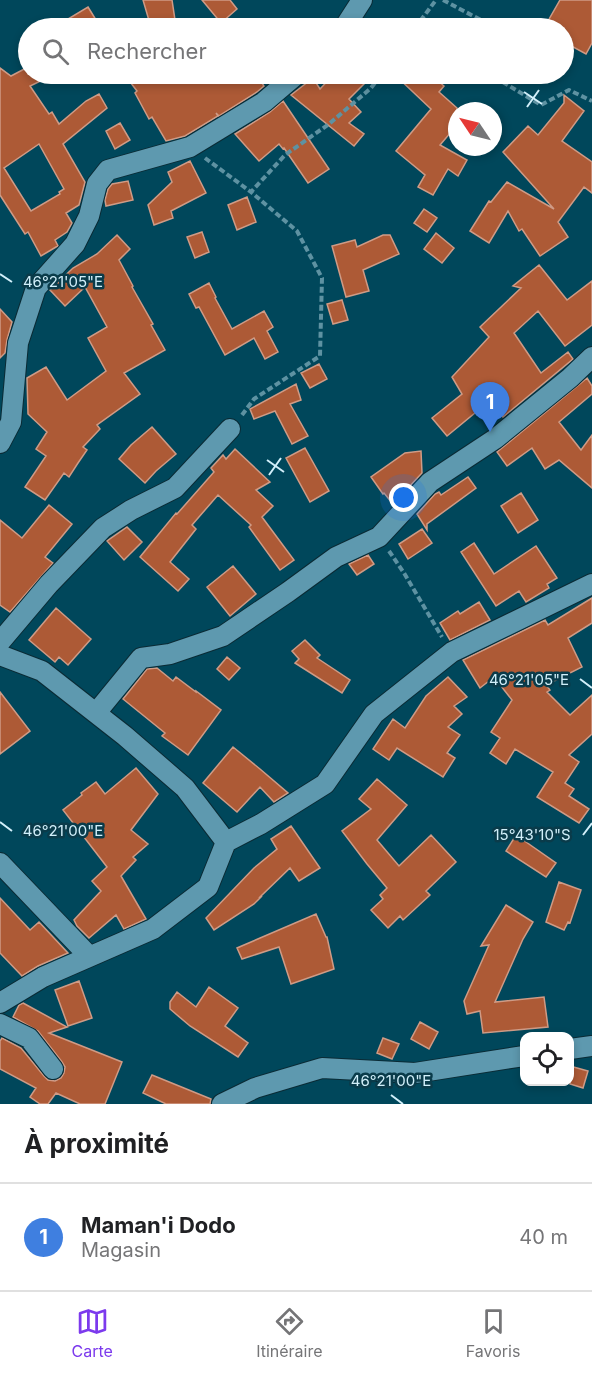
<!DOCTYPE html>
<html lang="fr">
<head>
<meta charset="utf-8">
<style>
  body { margin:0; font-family:Inter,sans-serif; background:#f2f2f2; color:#202124 }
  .controls { position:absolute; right:18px; bottom:18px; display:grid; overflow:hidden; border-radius:12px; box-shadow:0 3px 9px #0003 }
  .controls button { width:54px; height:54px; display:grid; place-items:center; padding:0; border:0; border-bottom:2px solid #e0e0e0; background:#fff; color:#202124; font:30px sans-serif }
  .compass { position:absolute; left:448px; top:102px; width:54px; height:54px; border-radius:50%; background:#fff; box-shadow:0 3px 9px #0003; rotate:305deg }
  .you { position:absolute; left:404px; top:498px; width:21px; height:21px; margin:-15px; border:4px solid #fff; border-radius:50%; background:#1a73e8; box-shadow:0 0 0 9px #1a73e833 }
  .badge { display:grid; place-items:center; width:39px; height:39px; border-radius:50%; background:#7c3aed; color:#fff; font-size:20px; font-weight:700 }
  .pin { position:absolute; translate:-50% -50px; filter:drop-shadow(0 2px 3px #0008) }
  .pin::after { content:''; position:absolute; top:32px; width:21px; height:18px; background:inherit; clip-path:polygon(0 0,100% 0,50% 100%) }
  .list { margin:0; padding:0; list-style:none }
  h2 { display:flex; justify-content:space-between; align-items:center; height:78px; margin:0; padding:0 24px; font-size:26px }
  h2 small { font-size:20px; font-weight:400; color:#757577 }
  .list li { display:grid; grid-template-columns:39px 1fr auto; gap:18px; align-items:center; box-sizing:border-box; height:108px; padding:0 24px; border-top:2px solid #e0e0e0 }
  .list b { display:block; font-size:22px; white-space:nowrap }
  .list p { margin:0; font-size:20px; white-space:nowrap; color:#757577 }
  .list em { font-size:20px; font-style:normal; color:#757577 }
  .icon { flex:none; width:33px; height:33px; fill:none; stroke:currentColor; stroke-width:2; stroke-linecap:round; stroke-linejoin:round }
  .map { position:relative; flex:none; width:592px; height:1104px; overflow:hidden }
  .search { position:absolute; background:#fff; box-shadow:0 3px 9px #0003; left:18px; right:18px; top:18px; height:66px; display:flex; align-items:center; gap:15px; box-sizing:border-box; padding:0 21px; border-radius:33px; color:#757577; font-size:22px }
  .sheet { height:186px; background:#fff }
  nav { display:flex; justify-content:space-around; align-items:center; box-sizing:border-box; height:84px; border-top:2px solid #e0e0e0; background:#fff; font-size:16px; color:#757577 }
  nav a { display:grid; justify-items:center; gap:3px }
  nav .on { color:#7c3aed }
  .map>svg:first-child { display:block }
  .building { fill:#ad5a36; stroke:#cf9b86; stroke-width:1.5; fill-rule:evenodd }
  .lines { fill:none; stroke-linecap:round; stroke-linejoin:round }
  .minor-casing { stroke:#0a2b35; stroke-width:22 }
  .path { stroke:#5e92a2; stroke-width:4; stroke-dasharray:6 3; stroke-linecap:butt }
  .minor { stroke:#5e99af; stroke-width:20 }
  .ticks { fill:none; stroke:#d1effa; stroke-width:2 }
  .ticks-label { font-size:15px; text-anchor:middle; fill:#d1effa; stroke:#0a3b4a; stroke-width:5; stroke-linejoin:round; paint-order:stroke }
</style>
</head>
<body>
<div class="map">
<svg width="592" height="1104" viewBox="0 0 592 1104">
  <rect width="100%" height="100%" fill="#00475b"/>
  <path class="building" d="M143,0H172L175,20L150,24Z
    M202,0H230L237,9L221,23Z
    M560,0H592V43L586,54L564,42V28H544Z
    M88,7L101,28H53Z
    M28,67V74H55L30,86L49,114L52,112L59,124L86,101L99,94L107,108L63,144L85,182L79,205L66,213L72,223L67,232L55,240L58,246L56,247L41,256L28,232L25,234L0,195V68L11,76ZM39,144L64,189L59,192L60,194L31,211L4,168Z
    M124,74H256L264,86L257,92L219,116L216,113L218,116L185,136L166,141L152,117L149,119L135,93L137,91Z
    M334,74H374L349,99L361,112L349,123L364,134L354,146L291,95L313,78L320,89Z
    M394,74H430L444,86L439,92L457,108V125L440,145L467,160L458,176L448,169L433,195L418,187L425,175L396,151L431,109Z
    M564,95L584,111L562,141L592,162V193L584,187L558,222L568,237L540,256L522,229L519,231L508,211L489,243L470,231L489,201L491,202L507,182L554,209L503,152L528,126L538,135L564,103Z
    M283,101L329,169L308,183L284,148L283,149L279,144L259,161L235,134L270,112Z
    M120,123L130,140L115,149L106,131Z
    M190,161L206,193L171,211L173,218L154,225L148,205L172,182L168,172Z
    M128,181L133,200L106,206L105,200L108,189L112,184Z
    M247,197L256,222L237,230L228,205Z
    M424,209L437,218L427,232L414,223Z
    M202,232L209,252L195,258L187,237Z
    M436,233L454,248L442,263L424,249Z
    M117,235L130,249L119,260L133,286L132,287L153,324L151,325L165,350L124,373L140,394L97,425L100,429L83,447L87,450L78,463L69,477L64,473L45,500L25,487L46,456L36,449L47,432L28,414L27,378L46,367L67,400L106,371L88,338L107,327L85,287L65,306L50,290L73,268L97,254Z
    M383,235H390L399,254L363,270L369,291L346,297L332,246L355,240L357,247Z
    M539,265L567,300L592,281V325L565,346L538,311L514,333L541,373L568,352L573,359L503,417L492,399L447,436L432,418L462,394L452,377L489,337L480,327L521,288L513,286Z
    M209,283L216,297L215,298L232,329L264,311L273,327L267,331L278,352L265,359L254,338L225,355L199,307L196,308L189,294Z
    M342,300L348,320L333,324L327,304Z
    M0,309L12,322L7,340L5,353L0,358Z
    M319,364L327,379L310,388L301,373Z
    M587,378L592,386V394L559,422L581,450L592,435V488L559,460L545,469L532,448L507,466L497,452Z
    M296,384L301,400L290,404L308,436L292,444L275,411L254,419L250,409Z
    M152,427L176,454L156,471L145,483L119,459L131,445Z
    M305,448L329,491L310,502L286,458Z
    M235,449L270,482L256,490L273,506L262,517L294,560L280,570L249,527L251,525L218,495L192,525L196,529L170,562L189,579L178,591L140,557L176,513L177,514L214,472L211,468L223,455L226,459Z
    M421,451L422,473L393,504L384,493L383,494L371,477L405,453Z
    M468,477L476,488L427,524V530L417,514L435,494L439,492L441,495Z
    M521,493L538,520L518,533L501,506Z
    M49,505L72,524L45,557L53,563L10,612L0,605V520L22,538Z
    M127,527L142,542L124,560L107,541Z
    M422,529L432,543L408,559L399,544Z
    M474,543L494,574L536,546L557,578L547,584L549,588L526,602L519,591L496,606L461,552Z
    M368,555L374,564L357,575L349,564Z
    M233,566L256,594L230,616L207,587Z
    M592,598V623L568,638L582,667L546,685L550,690L547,692L570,715L592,695V734L569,755L579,762L565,783L574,789L569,796L589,809L579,823L537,797L553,772L515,749L506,764L490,753L500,738L491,732L512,700L494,677L480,688L463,660L545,620L548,625Z
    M479,602L490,620L450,640L440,623L458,611L460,614Z
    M56,608L91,639L68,665L59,657L55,662L29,640Z
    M305,640L320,655L317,658L350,680L342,693L295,663L299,659L292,651Z
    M227,657L240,668L229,680L217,669Z
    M157,668L173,681L176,677L196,692V691L221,710L188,755L162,736L165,733L123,699L147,669Z
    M448,677L467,697L454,706L462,714L448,727L460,735L447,753L455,758L443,777L397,748L389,760L373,749L393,719L405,728L426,696Z
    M0,692L30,731L0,754Z
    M233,747L260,769L288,793L274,802L260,787L237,812L203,783Z
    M136,768L158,794L131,830L148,844L133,857L136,860L121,876L146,919L124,929L116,915L89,938L77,926L74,920L101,891L92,881L107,867L63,810L82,795L81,793L96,782L105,794Z
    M377,779L407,805L377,840L399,866L431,835L456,862L426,891L430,895L403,920L400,916L388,928L371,910L383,899L380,895L387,888L367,864L342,831L371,809L359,799Z
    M291,826L320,868L299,881L290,868L260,897H261L254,904L214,930L206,918L254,868L277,849L271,839Z
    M516,835L556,863L546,877L506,851Z
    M559,882L581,890L570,923L568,922L564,930L546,922Z
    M0,898L30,930L39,922L68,953L38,966L22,976L0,953Z
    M506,905L533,922L523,939L495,1002L544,997L548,1027L483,1033L480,1011L467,1014L464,1001L489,945L481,946Z
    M316,914L326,937H327L334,969L291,984L279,947L242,959L237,948Z
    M79,981L92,1018L68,1026L55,990Z
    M209,987L238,1008L225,1026L248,1043L238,1057L190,1026L170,1009V1002L177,992L196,1007Z
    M23,1003L67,1027L49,1033L122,1062L105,1104H80L56,1093L48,1104H40L30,1097L36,1088L0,1069V1041L2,1038L21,1048L44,1076L48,1080L55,1081L61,1078L64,1073L65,1067L62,1062L38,1031L13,1017L19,1005Z
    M420,1022L438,1032L429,1049L411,1039Z
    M383,1038L399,1044L392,1059L377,1053Z
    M570,1066L588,1071L583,1088L570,1084Z
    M152,1075L211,1099L210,1104H166L143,1093Z"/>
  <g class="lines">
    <defs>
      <path id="minor" d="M344,28L362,0
        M0,443L11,422L18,343L36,288L75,244L89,216L97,184L108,170L190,147L264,102L297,74
        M0,642L49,584L103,528L131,510L175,488L230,429
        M0,655L42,671L125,736L185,788L226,842
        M96,713L141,658L170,654L223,636L288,592L336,557L379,537L430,482L495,439L570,378L592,357
        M0,863L89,956
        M0,1003L43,977L153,929L208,887L226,842L261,824L325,784L374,714L452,652L592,584
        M0,1024L29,1038L53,1069
        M570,1049L592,1046
        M222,1104L255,1088L322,1068L415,1073L524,1056"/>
    </defs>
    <use href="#minor" class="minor-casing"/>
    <path class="path" d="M443,0L496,28
      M415,28L436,0
      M501,74V81L541,105L569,90L592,101
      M205,158L251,192
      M242,415L254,399L320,356L322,278L297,231L251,192L285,155L329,124L371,88L382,74
      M389,551L404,573L442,637"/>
    <use href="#minor" class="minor"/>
  </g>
  <path class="ticks" d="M524,92L542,104M527,107L539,90M0,274L12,282M267,460L284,472M269,475L281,458M580,679L592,688M0,822L12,831M583,835L592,823M391,1095L403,1104"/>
  <g class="ticks-label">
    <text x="63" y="287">46°21'05"E</text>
    <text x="529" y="685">46°21'05"E</text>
    <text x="63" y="836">46°21'00"E</text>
    <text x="532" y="840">15°43'10"S</text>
    <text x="391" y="1086">46°21'00"E</text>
  </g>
</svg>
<div class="controls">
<button><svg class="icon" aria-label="locate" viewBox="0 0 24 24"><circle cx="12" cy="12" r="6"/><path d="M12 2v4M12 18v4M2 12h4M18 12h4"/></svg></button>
</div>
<svg class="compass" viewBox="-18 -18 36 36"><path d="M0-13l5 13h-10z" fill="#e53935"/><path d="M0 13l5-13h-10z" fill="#757577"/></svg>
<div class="you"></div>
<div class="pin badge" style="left:490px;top:432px;background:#3f7fe0">1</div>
<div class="search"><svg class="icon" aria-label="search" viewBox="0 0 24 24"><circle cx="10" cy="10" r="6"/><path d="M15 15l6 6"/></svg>Rechercher</div>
</div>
<section class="sheet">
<h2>À proximité<small></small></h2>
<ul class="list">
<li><span class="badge" style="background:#3f7fe0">1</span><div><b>Maman'i Dodo</b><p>Magasin</p></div><em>40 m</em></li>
</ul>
</section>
<nav>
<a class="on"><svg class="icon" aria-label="map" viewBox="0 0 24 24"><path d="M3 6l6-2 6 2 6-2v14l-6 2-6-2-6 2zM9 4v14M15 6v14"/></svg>Carte</a>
<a><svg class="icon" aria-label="directions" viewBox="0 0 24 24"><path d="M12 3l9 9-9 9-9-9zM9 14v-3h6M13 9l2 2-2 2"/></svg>Itinéraire</a>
<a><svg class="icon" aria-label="saved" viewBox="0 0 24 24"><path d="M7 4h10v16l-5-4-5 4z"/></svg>Favoris</a>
</nav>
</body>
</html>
